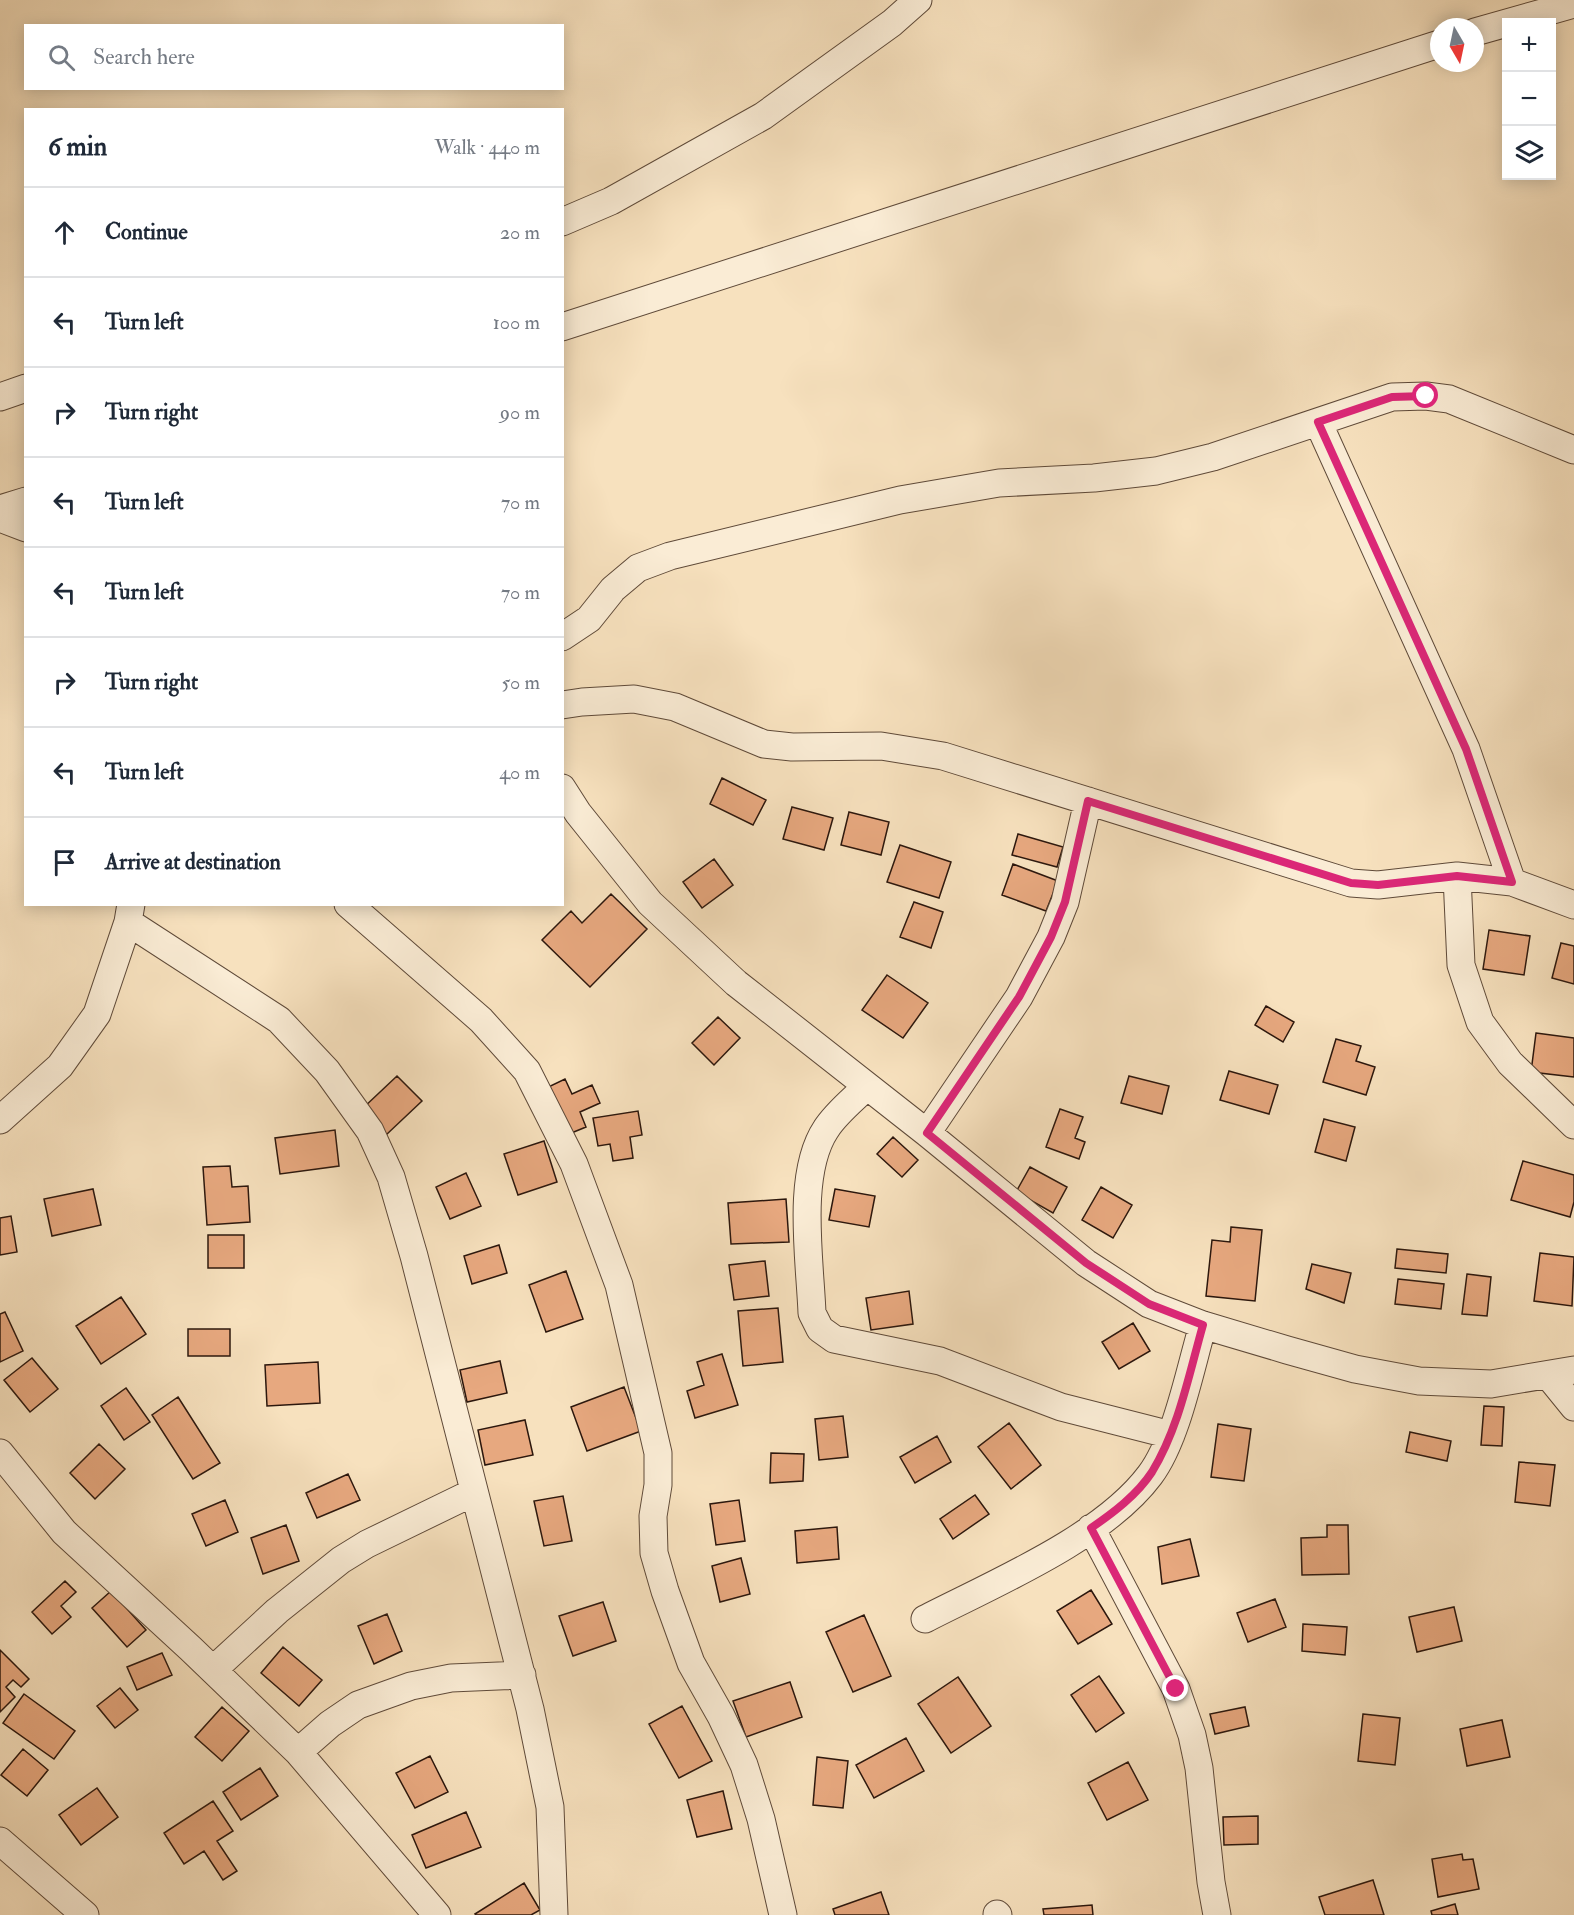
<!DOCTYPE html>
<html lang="en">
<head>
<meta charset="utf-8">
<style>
  body { margin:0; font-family:"IM FELL Double Pica",serif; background:#f2f2f3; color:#1f2937 }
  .controls { position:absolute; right:18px; top:18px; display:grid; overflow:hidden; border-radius:0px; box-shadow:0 3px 15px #0003 }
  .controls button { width:54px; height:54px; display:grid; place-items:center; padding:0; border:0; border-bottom:2px solid #e0e1e3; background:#fff; color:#1f2937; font:30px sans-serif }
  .compass { position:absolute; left:1430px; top:18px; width:54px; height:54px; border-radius:50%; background:#fff; box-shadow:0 3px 15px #0003; rotate:171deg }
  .stop { position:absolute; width:18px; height:18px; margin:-14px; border:4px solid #db2777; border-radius:50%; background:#fff }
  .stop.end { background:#db2777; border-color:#fff; box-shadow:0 2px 6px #0008 }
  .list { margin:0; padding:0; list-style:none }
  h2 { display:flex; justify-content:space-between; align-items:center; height:78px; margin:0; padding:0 24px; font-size:26px }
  h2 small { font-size:20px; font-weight:400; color:#747a83 }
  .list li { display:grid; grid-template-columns:39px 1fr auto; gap:18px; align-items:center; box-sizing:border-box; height:90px; padding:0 24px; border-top:2px solid #e0e1e3 }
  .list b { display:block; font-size:22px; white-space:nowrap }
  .list em { font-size:20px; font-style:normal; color:#747a83 }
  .icon { flex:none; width:33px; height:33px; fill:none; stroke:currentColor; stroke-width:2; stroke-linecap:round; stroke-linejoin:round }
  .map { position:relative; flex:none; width:1574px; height:1915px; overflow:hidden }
  .search { position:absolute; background:#fff; box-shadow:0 3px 15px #0003; left:24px; top:24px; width:540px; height:66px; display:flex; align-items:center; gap:15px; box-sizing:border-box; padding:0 21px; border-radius:0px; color:#747a83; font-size:22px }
  .panel { position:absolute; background:#fff; box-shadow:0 3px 15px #0003; left:24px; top:108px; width:540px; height:798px; border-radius:0px }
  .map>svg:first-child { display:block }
  .building { fill:#e7a87f; stroke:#2c170d; stroke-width:1.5 }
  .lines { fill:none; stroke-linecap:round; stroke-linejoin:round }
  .street-casing { stroke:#5f4a39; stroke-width:29 }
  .street { stroke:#faecd5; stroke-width:27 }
  .route { stroke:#db2777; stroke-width:8 }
</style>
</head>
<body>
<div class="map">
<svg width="1574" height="1915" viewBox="0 0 1574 1915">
  <rect width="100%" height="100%" fill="#f7e1be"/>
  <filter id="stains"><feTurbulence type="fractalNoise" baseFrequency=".00333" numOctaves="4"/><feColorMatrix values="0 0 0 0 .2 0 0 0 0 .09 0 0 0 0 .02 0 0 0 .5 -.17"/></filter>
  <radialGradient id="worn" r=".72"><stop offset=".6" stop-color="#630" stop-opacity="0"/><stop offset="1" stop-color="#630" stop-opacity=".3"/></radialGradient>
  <path class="building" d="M722,778L766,800L753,825L710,804Z
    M792,807L833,818L824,850L783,839Z
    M849,812L889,822L881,855L841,845Z
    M1018,834L1063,847L1057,867L1012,855Z
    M900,845L951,862L939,898L887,882Z
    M714,859L733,885L702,908L683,882Z
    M1013,864L1058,881L1046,911L1002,895Z
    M611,894L647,929L590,987L542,940L571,911L582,923Z
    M914,902L943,912L931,948L900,937Z
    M1489,930L1530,936L1524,975L1483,969Z
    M1561,943L1574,946V984L1552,978Z
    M887,975L928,1003L903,1038L862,1010Z
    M1266,1006L1294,1022L1283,1042L1255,1025Z
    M718,1017L740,1038L714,1065L692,1043Z
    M1536,1033L1574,1038V1077L1531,1072Z
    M1336,1039L1361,1046L1356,1061L1375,1067L1366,1095L1323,1082Z
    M1229,1071L1278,1085L1269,1114L1220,1100Z
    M397,1076L422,1101L386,1135L362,1109Z
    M1129,1076L1169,1086L1162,1114L1121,1103Z
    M565,1079L572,1094L592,1085L600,1103L580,1112L586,1127L564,1136L542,1090Z
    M1060,1109L1083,1117L1075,1138L1085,1142L1079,1159L1046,1147Z
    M638,1111L642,1135L630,1137L633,1158L613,1161L610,1144L598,1146L593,1118Z
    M1324,1119L1355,1127L1346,1161L1315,1152Z
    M335,1130L339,1166L280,1174L275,1138Z
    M893,1137L918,1160L902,1177L877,1154Z
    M544,1141L557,1182L518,1195L504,1154Z
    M1523,1161L1574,1175V1202L1570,1217L1511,1200Z
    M230,1166L232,1187L248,1186L250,1222L207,1225L203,1167Z
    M1030,1167L1067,1187L1053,1213L1016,1192Z
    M466,1173L481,1206L450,1219L436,1187Z
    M1101,1187L1132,1205L1113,1238L1082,1220Z
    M93,1189L101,1225L52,1236L44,1199Z
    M835,1189L875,1196L869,1227L829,1220Z
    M786,1199L789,1242L731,1244L728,1203Z
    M11,1216L17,1252L0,1255V1218Z
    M1231,1227L1262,1230L1255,1301L1206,1296L1212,1240L1230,1242Z
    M208,1235H244V1268H208Z
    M499,1245L507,1273L472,1284L464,1256Z
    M1397,1249L1448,1254L1446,1273L1395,1268Z
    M1540,1253L1574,1257L1572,1306L1534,1301Z
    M765,1261L769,1296L734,1300L729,1265Z
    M1312,1264L1351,1273L1344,1303L1306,1289Z
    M566,1271L583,1319L546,1332L529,1285Z
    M1467,1274L1491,1277L1487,1316L1462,1314Z
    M1398,1279L1444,1284L1441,1309L1395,1304Z
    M909,1291L913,1324L871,1330L866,1298Z
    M121,1297L146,1334L101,1364L76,1326Z
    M778,1308L783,1362L743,1366L738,1311Z
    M5,1312L23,1351L0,1362V1314Z
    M1133,1323L1150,1351L1119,1369L1102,1342Z
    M188,1329H230V1356H188Z
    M722,1354L738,1405L695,1418L687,1391L704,1385L697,1362Z
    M32,1358L58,1389L30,1412L4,1380Z
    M500,1361L507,1393L467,1402L460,1370Z
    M318,1362L320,1403L267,1406L265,1365Z
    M624,1387L641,1431L587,1451L571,1407Z
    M126,1388L150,1422L124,1440L101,1406Z
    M178,1397L220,1463L193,1479L152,1415Z
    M1484,1406L1504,1407L1502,1446L1481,1445Z
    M843,1416L848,1457L819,1460L815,1419Z
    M525,1420L533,1455L485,1465L478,1430Z
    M1009,1423L1041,1465L1011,1489L978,1447Z
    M1218,1424L1251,1429L1244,1481L1211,1477Z
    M1410,1432L1451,1441L1447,1461L1406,1452Z
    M937,1436L951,1462L915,1483L900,1457Z
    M99,1444L125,1469L95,1499L70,1473Z
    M771,1453L804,1454L803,1481L770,1483Z
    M1519,1462L1555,1465L1550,1506L1515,1502Z
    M348,1474L360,1500L317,1518L306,1493Z
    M975,1495L989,1514L953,1539L940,1519Z
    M563,1496L572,1541L544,1546L534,1501Z
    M225,1500L238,1532L206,1546L192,1514Z
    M739,1500L745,1541L716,1545L710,1504Z
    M286,1525L299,1561L263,1574L251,1538Z
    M1327,1525H1348L1349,1574L1302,1575L1301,1538L1327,1537Z
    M837,1527L839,1559L797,1563L795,1531Z
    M1190,1539L1199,1576L1162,1584L1158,1547Z
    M741,1558L750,1594L720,1602L712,1566Z
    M65,1581L76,1592L61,1606L71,1617L52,1634L32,1612Z
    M1091,1590L1112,1624L1078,1644L1057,1611Z
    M111,1591L146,1630L127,1647L92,1608Z
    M1275,1599L1286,1627L1248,1642L1237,1613Z
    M603,1602L616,1641L573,1656L559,1616Z
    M1454,1607L1462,1641L1417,1652L1409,1617Z
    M387,1614L402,1651L374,1664L358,1626Z
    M864,1615L891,1676L853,1692L826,1632Z
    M1303,1624L1347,1627L1345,1655L1302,1651Z
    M283,1647L322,1680L299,1706L261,1673Z
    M0,1650L29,1679L21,1687L13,1680L6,1687L15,1697L0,1712Z
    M162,1653L172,1675L137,1690L127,1667Z
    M1099,1676L1124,1713L1096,1732L1071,1695Z
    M958,1677L991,1726L951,1753L918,1704Z
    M790,1682L802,1717L746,1737L733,1701Z
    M120,1688L138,1710L115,1728L97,1706Z
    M24,1694L75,1731L54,1759L3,1723Z
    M682,1706L712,1761L679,1778L649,1724Z
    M222,1707L249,1731L222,1761L195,1737Z
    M1245,1707L1249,1726L1215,1734L1210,1714Z
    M1363,1714L1400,1718L1395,1765L1358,1761Z
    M1502,1720L1510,1757L1467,1766L1460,1729Z
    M906,1738L924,1771L874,1798L856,1765Z
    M23,1749L48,1770L27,1796L1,1775Z
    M430,1756L448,1792L415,1808L396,1773Z
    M817,1757L848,1761L843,1808L813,1805Z
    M1128,1762L1148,1800L1107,1820L1088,1783Z
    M260,1768L278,1796L241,1820L223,1792Z
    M97,1788L118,1817L81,1845L59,1815Z
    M723,1791L732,1829L697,1837L687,1800Z
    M213,1801L233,1831L217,1841L237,1871L223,1880L204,1851L184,1864L164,1833Z
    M466,1812L481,1847L426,1868L412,1835Z
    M1258,1816V1844L1224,1845L1223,1817Z
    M1462,1854L1463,1860L1473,1859L1479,1889L1438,1897L1432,1859Z
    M1373,1880L1384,1915H1325L1319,1897Z
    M524,1883L540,1910L531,1915H476L475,1914Z
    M881,1892L889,1915H835L833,1909Z
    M1455,1904L1458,1915H1432L1431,1911Z
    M1092,1905L1093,1915H1044L1043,1909Z"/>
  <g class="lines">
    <defs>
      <path id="street" d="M1475,32L1574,4
        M562,222L611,201L763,116L892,23L918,0
        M562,327L1439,44
        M0,397L26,388
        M1318,422L1466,749L1512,882
        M0,509L26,501
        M0,518L26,528
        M562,637L589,619L613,589L638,568L670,556L900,500L999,483L1094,478L1156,471L1213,457L1392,397L1426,396L1449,399L1574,450
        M562,705L582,702L634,699L675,707L764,744L792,747L881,746L943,756L1351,883L1378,885L1457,876L1512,882L1574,905
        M562,788L578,813L650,903L736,983L927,1133L1086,1263L1149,1304L1203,1325L1287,1350L1355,1369L1419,1381L1491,1384L1574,1370
        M1457,876L1461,965L1480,1022L1510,1063L1574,1125
        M348,904L481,1020L527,1071L574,1164L619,1285L658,1453V1485L653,1516L654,1553L665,1591L691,1663L721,1716L744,1765L761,1819L783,1915
        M128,922L279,1020L327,1071L370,1131L391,1177L414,1256L530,1709L550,1807L554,1915
        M867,1086C854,1099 836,1113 826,1129C796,1174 810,1260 812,1313L820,1329L834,1339L940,1361L1061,1407L1171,1435
        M0,1120L60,1066L97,1014L128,922L131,904
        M927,1133L1019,997L1051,937L1065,902L1088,801
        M1548,1375L1574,1407
        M0,1453L64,1532L191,1649L298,1752L437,1915
        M1091,1528L1176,1689L1192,1735L1199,1768L1211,1882L1217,1915
        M925,1619C995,1583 1103,1538 1150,1475C1177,1439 1190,1369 1203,1325
        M213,1670L277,1611L341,1560L367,1544L474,1492
        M298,1752L330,1724L358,1705L411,1686L451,1678L522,1675
        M0,1841L85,1915
        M997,1914L998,1915"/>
    </defs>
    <use href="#street" class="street-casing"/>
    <use href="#street" class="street"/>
  </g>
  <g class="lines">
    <path class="route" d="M1176,1689L1091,1528C1113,1513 1137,1495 1152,1472C1179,1428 1189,1374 1203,1325L1149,1304L1086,1263L927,1133L1019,997L1051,937L1065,902L1088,801L1351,883L1378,885L1457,876L1512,882L1466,749L1318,422L1392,397L1426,396"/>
  </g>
  <rect width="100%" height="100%" filter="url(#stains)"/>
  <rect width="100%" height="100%" fill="url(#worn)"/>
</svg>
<div class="controls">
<button>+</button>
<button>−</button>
<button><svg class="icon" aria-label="layers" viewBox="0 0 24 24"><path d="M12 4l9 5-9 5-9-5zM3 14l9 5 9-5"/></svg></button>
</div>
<svg class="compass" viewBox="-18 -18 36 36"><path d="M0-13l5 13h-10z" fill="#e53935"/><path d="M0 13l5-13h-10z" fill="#747a83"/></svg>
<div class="stop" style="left:1426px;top:396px"></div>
<div class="stop end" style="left:1176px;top:1689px"></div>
<div class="search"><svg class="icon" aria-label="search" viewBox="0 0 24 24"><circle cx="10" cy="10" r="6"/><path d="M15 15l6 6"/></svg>Search here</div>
<section class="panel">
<h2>6 min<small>Walk · 440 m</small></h2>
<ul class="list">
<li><svg class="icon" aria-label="ahead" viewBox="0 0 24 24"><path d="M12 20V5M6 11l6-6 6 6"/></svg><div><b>Continue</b></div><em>20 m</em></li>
<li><svg class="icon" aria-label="left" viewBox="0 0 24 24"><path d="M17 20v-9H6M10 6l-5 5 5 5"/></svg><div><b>Turn left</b></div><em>100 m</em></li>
<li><svg class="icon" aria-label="right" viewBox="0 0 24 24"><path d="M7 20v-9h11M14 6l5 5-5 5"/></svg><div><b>Turn right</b></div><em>90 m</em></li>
<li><svg class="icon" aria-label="left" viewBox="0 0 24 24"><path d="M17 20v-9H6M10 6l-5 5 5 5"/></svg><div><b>Turn left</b></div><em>70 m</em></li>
<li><svg class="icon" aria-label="left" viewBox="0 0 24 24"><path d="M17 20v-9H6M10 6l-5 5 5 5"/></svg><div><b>Turn left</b></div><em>70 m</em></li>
<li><svg class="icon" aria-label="right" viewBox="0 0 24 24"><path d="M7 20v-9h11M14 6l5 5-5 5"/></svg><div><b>Turn right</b></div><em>50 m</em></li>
<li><svg class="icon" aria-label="left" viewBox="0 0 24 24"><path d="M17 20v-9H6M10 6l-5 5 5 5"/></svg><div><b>Turn left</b></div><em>40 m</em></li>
<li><svg class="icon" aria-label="arrive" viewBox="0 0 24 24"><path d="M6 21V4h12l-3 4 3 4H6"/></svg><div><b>Arrive at destination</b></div></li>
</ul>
</section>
</div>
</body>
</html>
